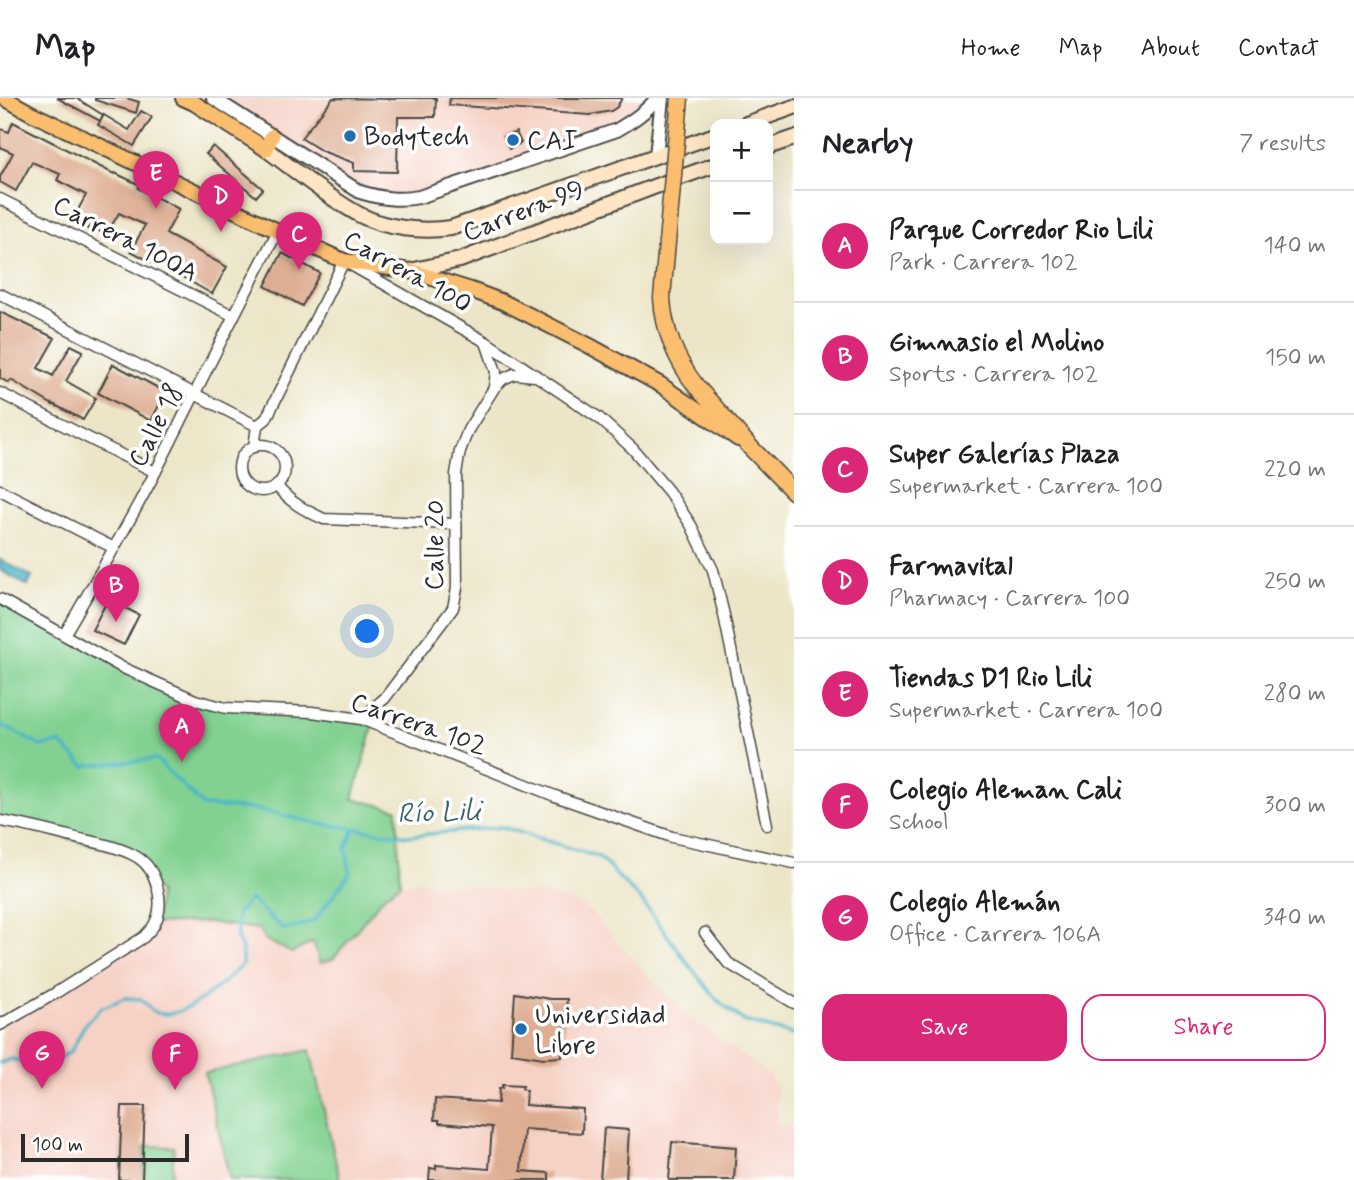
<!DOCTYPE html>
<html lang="en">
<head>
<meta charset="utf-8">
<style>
  body { margin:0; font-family:Mynerve,sans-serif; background:#f6f6f6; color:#202124 }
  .controls { position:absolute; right:21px; top:21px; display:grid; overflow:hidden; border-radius:14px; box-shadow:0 7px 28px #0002 }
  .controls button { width:63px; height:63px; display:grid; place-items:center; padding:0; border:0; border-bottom:2px solid #e0e0e0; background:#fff; color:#202124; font:35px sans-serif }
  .scale { position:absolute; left:21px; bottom:18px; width:168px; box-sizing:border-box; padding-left:7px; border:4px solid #2b2b2b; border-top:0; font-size:19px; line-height:24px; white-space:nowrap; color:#2b2b2b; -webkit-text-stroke:5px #fff; paint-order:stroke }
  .you { position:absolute; left:368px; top:534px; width:24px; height:24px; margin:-18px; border:5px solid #fff; border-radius:50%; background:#1a73e8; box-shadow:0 0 0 10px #1a73e833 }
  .badge { display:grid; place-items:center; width:46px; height:46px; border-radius:50%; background:#db2777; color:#fff; font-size:23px; font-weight:700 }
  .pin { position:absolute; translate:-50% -58px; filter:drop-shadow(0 2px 4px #0008) }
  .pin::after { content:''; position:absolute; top:37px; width:24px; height:21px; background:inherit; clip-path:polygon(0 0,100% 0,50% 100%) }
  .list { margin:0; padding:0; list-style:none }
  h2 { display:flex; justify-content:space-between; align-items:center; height:91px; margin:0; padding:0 28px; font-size:30px }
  h2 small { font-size:23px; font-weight:400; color:#757577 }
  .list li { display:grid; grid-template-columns:46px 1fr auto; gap:21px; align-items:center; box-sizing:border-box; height:112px; padding:0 28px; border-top:2px solid #e0e0e0 }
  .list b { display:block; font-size:26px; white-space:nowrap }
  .list p { margin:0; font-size:23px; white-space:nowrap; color:#757577 }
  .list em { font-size:23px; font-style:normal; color:#757577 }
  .actions { display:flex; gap:14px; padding:21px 28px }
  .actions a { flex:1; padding:16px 0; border:2px solid #db2777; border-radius:21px; text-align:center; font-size:24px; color:#db2777 }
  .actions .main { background:#db2777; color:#fff }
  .map { position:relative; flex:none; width:794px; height:1082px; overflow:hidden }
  header { display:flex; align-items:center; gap:42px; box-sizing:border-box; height:98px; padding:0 35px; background:#fff; border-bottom:2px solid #e0e0e0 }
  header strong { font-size:33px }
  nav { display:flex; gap:38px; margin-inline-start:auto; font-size:24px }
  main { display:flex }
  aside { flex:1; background:#fff }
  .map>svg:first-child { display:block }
  .built { fill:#f6d1c5 }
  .green { fill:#82d191; stroke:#567e5e; stroke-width:2 }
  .water { fill:#4ab5c8; stroke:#3a707a; stroke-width:2 }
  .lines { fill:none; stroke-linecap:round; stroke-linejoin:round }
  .stream { stroke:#4ab5c8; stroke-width:3.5 }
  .building { fill:#deae93 }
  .minor-casing { stroke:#484742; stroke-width:13 }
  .tertiary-casing { stroke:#484742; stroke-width:16 }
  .secondary-casing { stroke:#484742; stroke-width:18 }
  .primary-casing { stroke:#484742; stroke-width:18 }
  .trunk-casing { stroke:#484742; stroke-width:19 }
  .minor { stroke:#fff; stroke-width:10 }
  .tertiary { stroke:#fff; stroke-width:12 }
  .secondary { stroke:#fde5c5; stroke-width:14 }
  .primary { stroke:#fbbd6e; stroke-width:14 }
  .trunk { stroke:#fbbd6e; stroke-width:16 }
  .trunk-bridge-casing { stroke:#484742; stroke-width:19; stroke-linecap:butt }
  .trunk-bridge { stroke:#fbbd6e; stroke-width:16 }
  .poi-dot { fill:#1f6fb2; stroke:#fff; stroke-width:2.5 }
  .labels { text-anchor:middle; stroke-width:7; stroke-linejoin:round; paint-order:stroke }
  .poi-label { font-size:26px; fill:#2b2b2b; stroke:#fff; text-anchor:start }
  .street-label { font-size:26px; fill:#2b2b2b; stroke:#fff }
  .water-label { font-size:28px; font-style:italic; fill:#37626a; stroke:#fff }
</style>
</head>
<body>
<header>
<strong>Map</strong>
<nav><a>Home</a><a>Map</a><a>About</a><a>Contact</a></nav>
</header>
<main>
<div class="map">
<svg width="794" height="1082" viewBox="0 0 794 1082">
  <rect width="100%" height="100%" fill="#fff"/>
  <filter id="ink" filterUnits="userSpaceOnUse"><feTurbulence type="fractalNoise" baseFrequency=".0143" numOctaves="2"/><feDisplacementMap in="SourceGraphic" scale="14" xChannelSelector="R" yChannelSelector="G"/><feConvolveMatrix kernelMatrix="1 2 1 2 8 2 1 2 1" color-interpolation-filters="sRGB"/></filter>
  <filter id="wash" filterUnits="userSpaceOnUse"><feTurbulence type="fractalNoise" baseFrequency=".00686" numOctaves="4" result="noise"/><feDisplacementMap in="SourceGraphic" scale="28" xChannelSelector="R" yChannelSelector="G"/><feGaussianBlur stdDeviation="1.57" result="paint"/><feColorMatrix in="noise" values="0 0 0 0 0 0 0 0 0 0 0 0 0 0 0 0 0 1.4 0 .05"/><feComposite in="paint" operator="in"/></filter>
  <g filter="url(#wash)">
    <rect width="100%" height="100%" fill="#ece5c7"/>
    <path class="built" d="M213,0H657L630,25L419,99L377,100Z
      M421,783L549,797L574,804L585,809L595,818L667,899L692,921L770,977L777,993L778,1027L794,1028V1082H0V953L5,924L54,895L155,826L205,824L259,831L313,844L320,864L333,861L385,797L400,786Z"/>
    <path class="green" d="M0,501L195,602L312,614L374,626L353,701L397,711L400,786L385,797L333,861L320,865L313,844L292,855L265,842L259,831L205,824L155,826L159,795L136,758L0,723Z
      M310,952L340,1082H230L205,975Z
      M145,1048L174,1049L172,1082H143Z"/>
    <path class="water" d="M0,461L32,479L28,488L0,472Z"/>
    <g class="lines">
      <path class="stream" d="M0,626L41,648L60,645L84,668L156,661L203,708L254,711L321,726L408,738L502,729L599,759L642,803L689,867L717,902L744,923L794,937
        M0,965L11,961L46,969L71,953L85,926L101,910L125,900L141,901C145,905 149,910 153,913C179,928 225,883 242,867V850L237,840V816L250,801L283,831L298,829L315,822L350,775L346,750L354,731"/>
    </g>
    <g id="blocks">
      <path class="building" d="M57,0H76L103,17L100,23Z
        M95,0H126L139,4L136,15L95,2Z
        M333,0L395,1L396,0H436L435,19H398L397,74L354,73V65L322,53L301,40Z
        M450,0H622L617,9L611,13L590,17L449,7Z
        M141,13L152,19L134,48L98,27L104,17L129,32Z
        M13,24L114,76L115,75L140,87L138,90L179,111L166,136L227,169L212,196L156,164L155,166L131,153L145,127L119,115L106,137L90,128L88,131L72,123L86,97L57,82L60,76L32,64L16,93L0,84V79L13,55L0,49V31L9,34Z
        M516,34L521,45L509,51L504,39Z
        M213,48L263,91L256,99L206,56Z
        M282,155L320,175L302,208L265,188Z
        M0,214L55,240L38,270L53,278L71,247L83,253L66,283L96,300L83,322L53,306V307L11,282L9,285L0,280Z
        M113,266L166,294L151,323L98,295Z
        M108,501L139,517L124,547L92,532Z
        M515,895L550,901H567L562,959L544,960L511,955Z
        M502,987L523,988L522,991L526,992L525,1007L583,1011L582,1035L524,1031L521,1073L549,1075V1082H429L430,1070L436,1071V1067L489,1071L492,1029L439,1025V1022H434L435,1001L498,1005L499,990H502Z
        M122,1008H145L142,1082H119Z
        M604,1030L629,1032L626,1082H600Z
        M672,1044L736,1049L734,1082H669Z"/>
    </g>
  </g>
  <g filter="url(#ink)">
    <use href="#blocks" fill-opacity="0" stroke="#484742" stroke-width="2"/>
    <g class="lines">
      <defs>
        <path id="minor" d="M0,101L234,218
          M0,196L257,328
          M486,244L496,274L494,289
          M0,295L155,374
          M239 370a23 23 0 1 1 46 0a23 23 0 1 1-46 0Z
          M254,349L257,328L266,321L344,163L486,244L599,320L633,351L669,394L691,427L713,472L724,517L767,727
          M277,388C289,404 306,413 324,421L455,426
          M0,392L114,450
          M0,501L121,569L195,602L226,610L312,614L361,621L555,698L672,739L794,765
          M64,537C95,484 126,430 155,375C196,294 235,213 278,133
          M361,621L385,600L453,510L457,490L456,376L460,353L468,332L494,290L503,281L514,276L535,278
          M0,723C27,727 53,734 80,741C99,745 120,749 137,759C157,771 166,806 154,827C152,831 147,835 144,839L54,896L0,927
          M705,835L728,865L794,905"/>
        <path id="tertiary" d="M213,0L360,94C380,100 398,103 419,99L617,32C632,23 646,14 657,0
          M656,58L662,0"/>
        <path id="secondary" d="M746,26L794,9
          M768,49L794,40
          M266,51C296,73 327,99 360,117C387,131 422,134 451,130L715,37
          M410,173L460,162L656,88L715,67"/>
        <path id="primary" d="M4,0L31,15L278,133L344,163L410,173L471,192L503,204L588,247L661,287L738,341
          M183,0L194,5L266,51L272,38"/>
        <path id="trunk" d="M696,288L750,349L794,394"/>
      </defs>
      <use href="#minor" class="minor-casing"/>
      <use href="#tertiary" class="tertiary-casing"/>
      <use href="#secondary" class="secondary-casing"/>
      <use href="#primary" class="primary-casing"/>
      <use href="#trunk" class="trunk-casing"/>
      <use href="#minor" class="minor"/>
      <use href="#tertiary" class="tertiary"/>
      <use href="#secondary" class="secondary"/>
      <use href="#primary" class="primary"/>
      <use href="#trunk" class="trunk"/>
      <defs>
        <path id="trunk-bridge" d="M680,0L662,200C664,234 676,262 696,288"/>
      </defs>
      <use href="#trunk-bridge" class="trunk-bridge-casing"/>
      <use href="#trunk-bridge" class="trunk-bridge"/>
    </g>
  </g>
  <g class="poi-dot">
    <circle cx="350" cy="38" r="7"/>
    <circle cx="513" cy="42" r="7"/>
    <circle cx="521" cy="931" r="7"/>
  </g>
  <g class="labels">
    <g class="poi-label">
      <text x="364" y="47">Bodytech</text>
      <text x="527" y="51">CAI</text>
      <text x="535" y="925">Universidad<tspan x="535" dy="30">Libre</tspan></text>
    </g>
    <g class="street-label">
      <text transform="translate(523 112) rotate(-21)" y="9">Carrera 99</text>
      <text transform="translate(126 140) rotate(27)" y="9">Carrera 100A</text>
      <text transform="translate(408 173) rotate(29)" y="9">Carrera 100</text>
      <text transform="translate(155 327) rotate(-63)" y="9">Calle 18</text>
      <text transform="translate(434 447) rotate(-89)" y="9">Calle 20</text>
      <text transform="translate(419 625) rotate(19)" y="9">Carrera 102</text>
    </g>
    <g class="water-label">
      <text transform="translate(439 713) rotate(-2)" y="10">Río Lili</text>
    </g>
  </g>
</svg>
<div class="controls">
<button>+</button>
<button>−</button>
</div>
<div class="scale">100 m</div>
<div class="you"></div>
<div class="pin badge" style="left:182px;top:664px">A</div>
<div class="pin badge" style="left:116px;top:524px">B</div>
<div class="pin badge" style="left:299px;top:172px">C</div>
<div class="pin badge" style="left:221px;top:134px">D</div>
<div class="pin badge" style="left:156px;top:111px">E</div>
<div class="pin badge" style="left:175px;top:992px">F</div>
<div class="pin badge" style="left:42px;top:991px">G</div>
</div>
<aside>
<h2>Nearby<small>7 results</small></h2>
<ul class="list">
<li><span class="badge">A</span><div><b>Parque Corredor Rio Lili</b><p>Park · Carrera 102</p></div><em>140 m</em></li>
<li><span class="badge">B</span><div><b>Gimnasio el Molino</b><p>Sports · Carrera 102</p></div><em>150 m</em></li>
<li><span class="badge">C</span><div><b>Super Galerías Plaza</b><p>Supermarket · Carrera 100</p></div><em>220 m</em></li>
<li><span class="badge">D</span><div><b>Farmavital</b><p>Pharmacy · Carrera 100</p></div><em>250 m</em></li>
<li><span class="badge">E</span><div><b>Tiendas D1 Rio Lili</b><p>Supermarket · Carrera 100</p></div><em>280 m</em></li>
<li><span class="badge">F</span><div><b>Colegio Aleman Cali</b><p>School</p></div><em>300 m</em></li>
<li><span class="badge">G</span><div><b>Colegio Alemán</b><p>Office · Carrera 106A</p></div><em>340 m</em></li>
</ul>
<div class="actions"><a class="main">Save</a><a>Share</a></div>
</aside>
</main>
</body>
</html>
